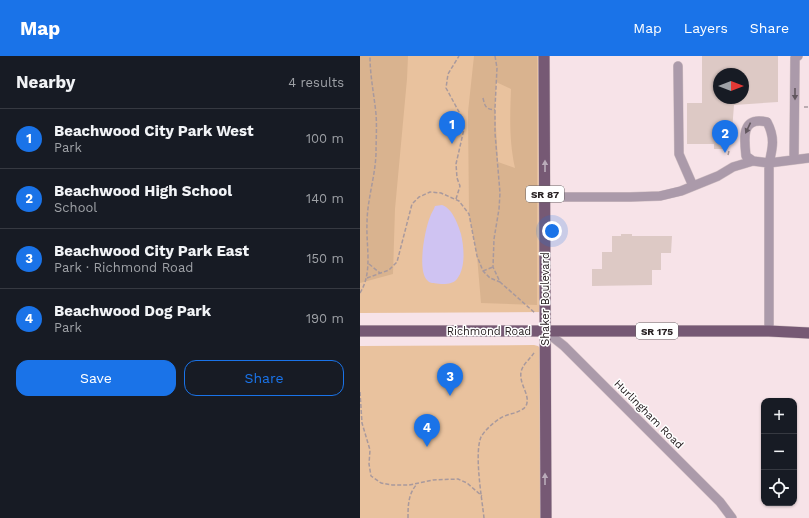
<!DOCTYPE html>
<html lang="en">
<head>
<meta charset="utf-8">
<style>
  body { margin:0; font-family:"Work Sans",sans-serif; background:#242831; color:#f1f3f6 }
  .controls { position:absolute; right:12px; bottom:12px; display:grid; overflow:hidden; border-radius:8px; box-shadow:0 1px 3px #0004 }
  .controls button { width:36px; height:36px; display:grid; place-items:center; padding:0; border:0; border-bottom:1px solid #363941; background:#171b24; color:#f1f3f6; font:20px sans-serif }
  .compass { position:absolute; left:353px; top:12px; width:36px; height:36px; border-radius:50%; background:#171b24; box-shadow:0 1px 3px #0004; rotate:90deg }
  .you { position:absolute; left:192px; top:175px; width:14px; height:14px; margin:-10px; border:3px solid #fff; border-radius:50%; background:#1a73e8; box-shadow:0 0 0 6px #1a73e833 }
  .badge { display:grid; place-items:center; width:26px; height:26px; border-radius:50%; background:#1a73e8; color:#fff; font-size:13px; font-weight:700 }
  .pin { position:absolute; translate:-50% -33px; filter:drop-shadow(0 1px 2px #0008) }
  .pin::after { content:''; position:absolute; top:21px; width:14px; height:12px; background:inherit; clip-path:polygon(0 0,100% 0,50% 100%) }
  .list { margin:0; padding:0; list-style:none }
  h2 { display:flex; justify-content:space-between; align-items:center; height:52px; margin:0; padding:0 16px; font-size:17px }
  h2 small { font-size:13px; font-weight:400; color:#9ea1a6 }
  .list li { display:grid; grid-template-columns:26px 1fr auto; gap:12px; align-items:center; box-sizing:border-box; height:60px; padding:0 16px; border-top:1px solid #363941 }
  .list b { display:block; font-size:15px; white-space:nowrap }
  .list p { margin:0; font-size:13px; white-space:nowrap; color:#9ea1a6 }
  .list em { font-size:13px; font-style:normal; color:#9ea1a6 }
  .actions { display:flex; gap:8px; padding:12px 16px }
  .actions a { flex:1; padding:9px 0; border:1px solid #1a73e8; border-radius:12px; text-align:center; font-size:14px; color:#1a73e8 }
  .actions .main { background:#1a73e8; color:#fff }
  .icon { flex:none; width:22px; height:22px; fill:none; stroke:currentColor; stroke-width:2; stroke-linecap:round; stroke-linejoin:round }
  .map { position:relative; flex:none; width:449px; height:462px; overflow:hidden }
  header { display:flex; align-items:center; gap:24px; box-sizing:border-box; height:56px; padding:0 20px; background:#1a73e8; color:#fff }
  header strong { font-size:19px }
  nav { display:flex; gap:22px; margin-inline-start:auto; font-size:14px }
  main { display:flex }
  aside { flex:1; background:#171b24 }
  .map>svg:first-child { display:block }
  .green { fill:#e9c29e }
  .forest { fill:#d9b38f; fill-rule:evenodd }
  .water { fill:#cfc3f2 }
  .building { fill:#ddc9c5; fill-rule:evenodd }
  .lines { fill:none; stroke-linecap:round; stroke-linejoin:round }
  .minor-casing { stroke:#d2c0c4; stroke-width:10 }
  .major-casing { stroke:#d2c0c4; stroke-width:12 }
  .path { stroke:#a8999d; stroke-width:1.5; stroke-dasharray:4 2; stroke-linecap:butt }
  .minor { stroke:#ab9aaa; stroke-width:9 }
  .major { stroke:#765974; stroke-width:11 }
  .oneway { fill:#62575f }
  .oneway2 { fill:#baacba }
  .labels { text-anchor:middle; stroke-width:3; stroke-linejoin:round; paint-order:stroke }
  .shield { fill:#fff; stroke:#686364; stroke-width:1 }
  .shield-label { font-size:10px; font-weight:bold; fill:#272022 }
  .street-label { font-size:11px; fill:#272022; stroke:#fff }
</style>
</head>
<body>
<header>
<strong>Map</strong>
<nav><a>Map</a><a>Layers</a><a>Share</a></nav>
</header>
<main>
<aside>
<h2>Nearby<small>4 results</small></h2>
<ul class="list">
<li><span class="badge">1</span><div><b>Beachwood City Park West</b><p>Park</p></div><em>100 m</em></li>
<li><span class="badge">2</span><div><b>Beachwood High School</b><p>School</p></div><em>140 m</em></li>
<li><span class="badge">3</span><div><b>Beachwood City Park East</b><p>Park · Richmond Road</p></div><em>150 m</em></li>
<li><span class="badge">4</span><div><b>Beachwood Dog Park</b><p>Park</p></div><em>190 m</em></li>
</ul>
<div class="actions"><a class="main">Save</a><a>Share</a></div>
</aside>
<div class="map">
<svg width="449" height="462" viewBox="0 0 449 462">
  <rect width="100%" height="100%" fill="#f7e3e8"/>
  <path class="green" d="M0,0H184L185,256L0,257Z
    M174,289L178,290L180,292L181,462H0V290Z"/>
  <path class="forest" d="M0,0H48L47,23L35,153L33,218L0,227Z
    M114,0H177V249L121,247L117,200L109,158L108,56ZM136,26L151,33C150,61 149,84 155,112L138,106L135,54Z"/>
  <path class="water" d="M82,149C92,152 98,168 101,178C104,191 106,212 97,223C93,228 86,228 81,228C75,227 70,228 67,224C57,214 65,173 70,161C71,157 74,154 75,150Z"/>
  <path class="building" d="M342,0H418V46L374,49L371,88H368L367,93H354V88H327V47H342ZM359,18H383V42H359Z
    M261,178H272V180H312L311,197H301V214H292V229L232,230V213H242V196H252V180H261Z"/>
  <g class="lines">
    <defs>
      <path id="minor" d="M318,10L319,98L333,130
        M434,103L435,2L438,0
        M393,105L386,100C384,82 381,60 407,66C415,81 413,91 409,107V275
        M185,141H270L300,140L321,135L358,120L373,111L393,105L409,107L449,102
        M185,275L204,290L360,446L372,462"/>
      <path id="major" d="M184,0L186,462
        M0,275H409L449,277"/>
    </defs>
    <use href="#minor" class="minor-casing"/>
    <use href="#major" class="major-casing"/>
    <path class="path" d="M135,0L137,12L135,52V77L140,137L139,153L134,183L133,211L140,226L175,257
      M123,42C125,50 125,53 135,54
      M444,51H449
      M368,99L369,95
      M96,143L100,130L97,122L96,108L104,73V65L86,32L88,18L99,0
      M9,208L20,217
      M123,215L133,211
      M7,222L29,214L37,206L52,148L59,141L70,136L81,137L99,145L109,158L117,200L123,215L130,222L140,226
      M0,237C13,216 6,191 7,168C7,144 15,122 16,98C16,85 17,71 16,58C14,38 10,20 10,0
      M0,336L2,367L10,394L9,408L11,420L21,427L32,429H49L73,424L98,423L107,427L122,440
      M48,462C48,450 48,438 57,428
      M124,462C122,443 114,398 121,381C125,374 132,368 139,363C147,357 160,358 166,350C171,339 159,329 161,316C163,307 171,303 175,295"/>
    <use href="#minor" class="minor"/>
    <use href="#major" class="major"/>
  </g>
  <defs><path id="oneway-solid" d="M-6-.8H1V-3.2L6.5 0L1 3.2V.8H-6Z"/></defs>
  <g class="oneway">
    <use href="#oneway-solid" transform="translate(435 38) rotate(90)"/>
    <use href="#oneway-solid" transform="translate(388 72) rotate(115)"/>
  </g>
  <g class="oneway2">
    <use href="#oneway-solid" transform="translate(185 110) rotate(-90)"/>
    <use href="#oneway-solid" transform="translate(185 423) rotate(-90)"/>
  </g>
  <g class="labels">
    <g class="shield">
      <rect x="166" y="130" width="38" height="16" rx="3"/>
      <rect x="276" y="267" width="42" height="16" rx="3"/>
    </g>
    <g class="shield-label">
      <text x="185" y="142">SR 87</text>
      <text x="297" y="279">SR 175</text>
    </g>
    <g class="street-label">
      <text transform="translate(185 243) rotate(-90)" y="4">Shaker Boulevard</text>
      <text x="129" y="279">Richmond Road</text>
      <text transform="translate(289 358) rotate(45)" y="4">Hurlingham Road</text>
    </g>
  </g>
</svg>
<div class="controls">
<button>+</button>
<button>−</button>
<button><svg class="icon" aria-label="locate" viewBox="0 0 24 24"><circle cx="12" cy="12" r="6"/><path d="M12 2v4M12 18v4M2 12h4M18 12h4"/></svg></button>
</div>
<svg class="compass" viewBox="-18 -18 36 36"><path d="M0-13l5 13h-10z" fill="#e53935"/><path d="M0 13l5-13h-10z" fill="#9ea1a6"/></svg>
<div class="you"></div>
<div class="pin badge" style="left:92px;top:88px">1</div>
<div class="pin badge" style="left:365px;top:97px">2</div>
<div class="pin badge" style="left:90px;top:340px">3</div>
<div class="pin badge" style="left:67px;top:391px">4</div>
</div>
</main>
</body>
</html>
